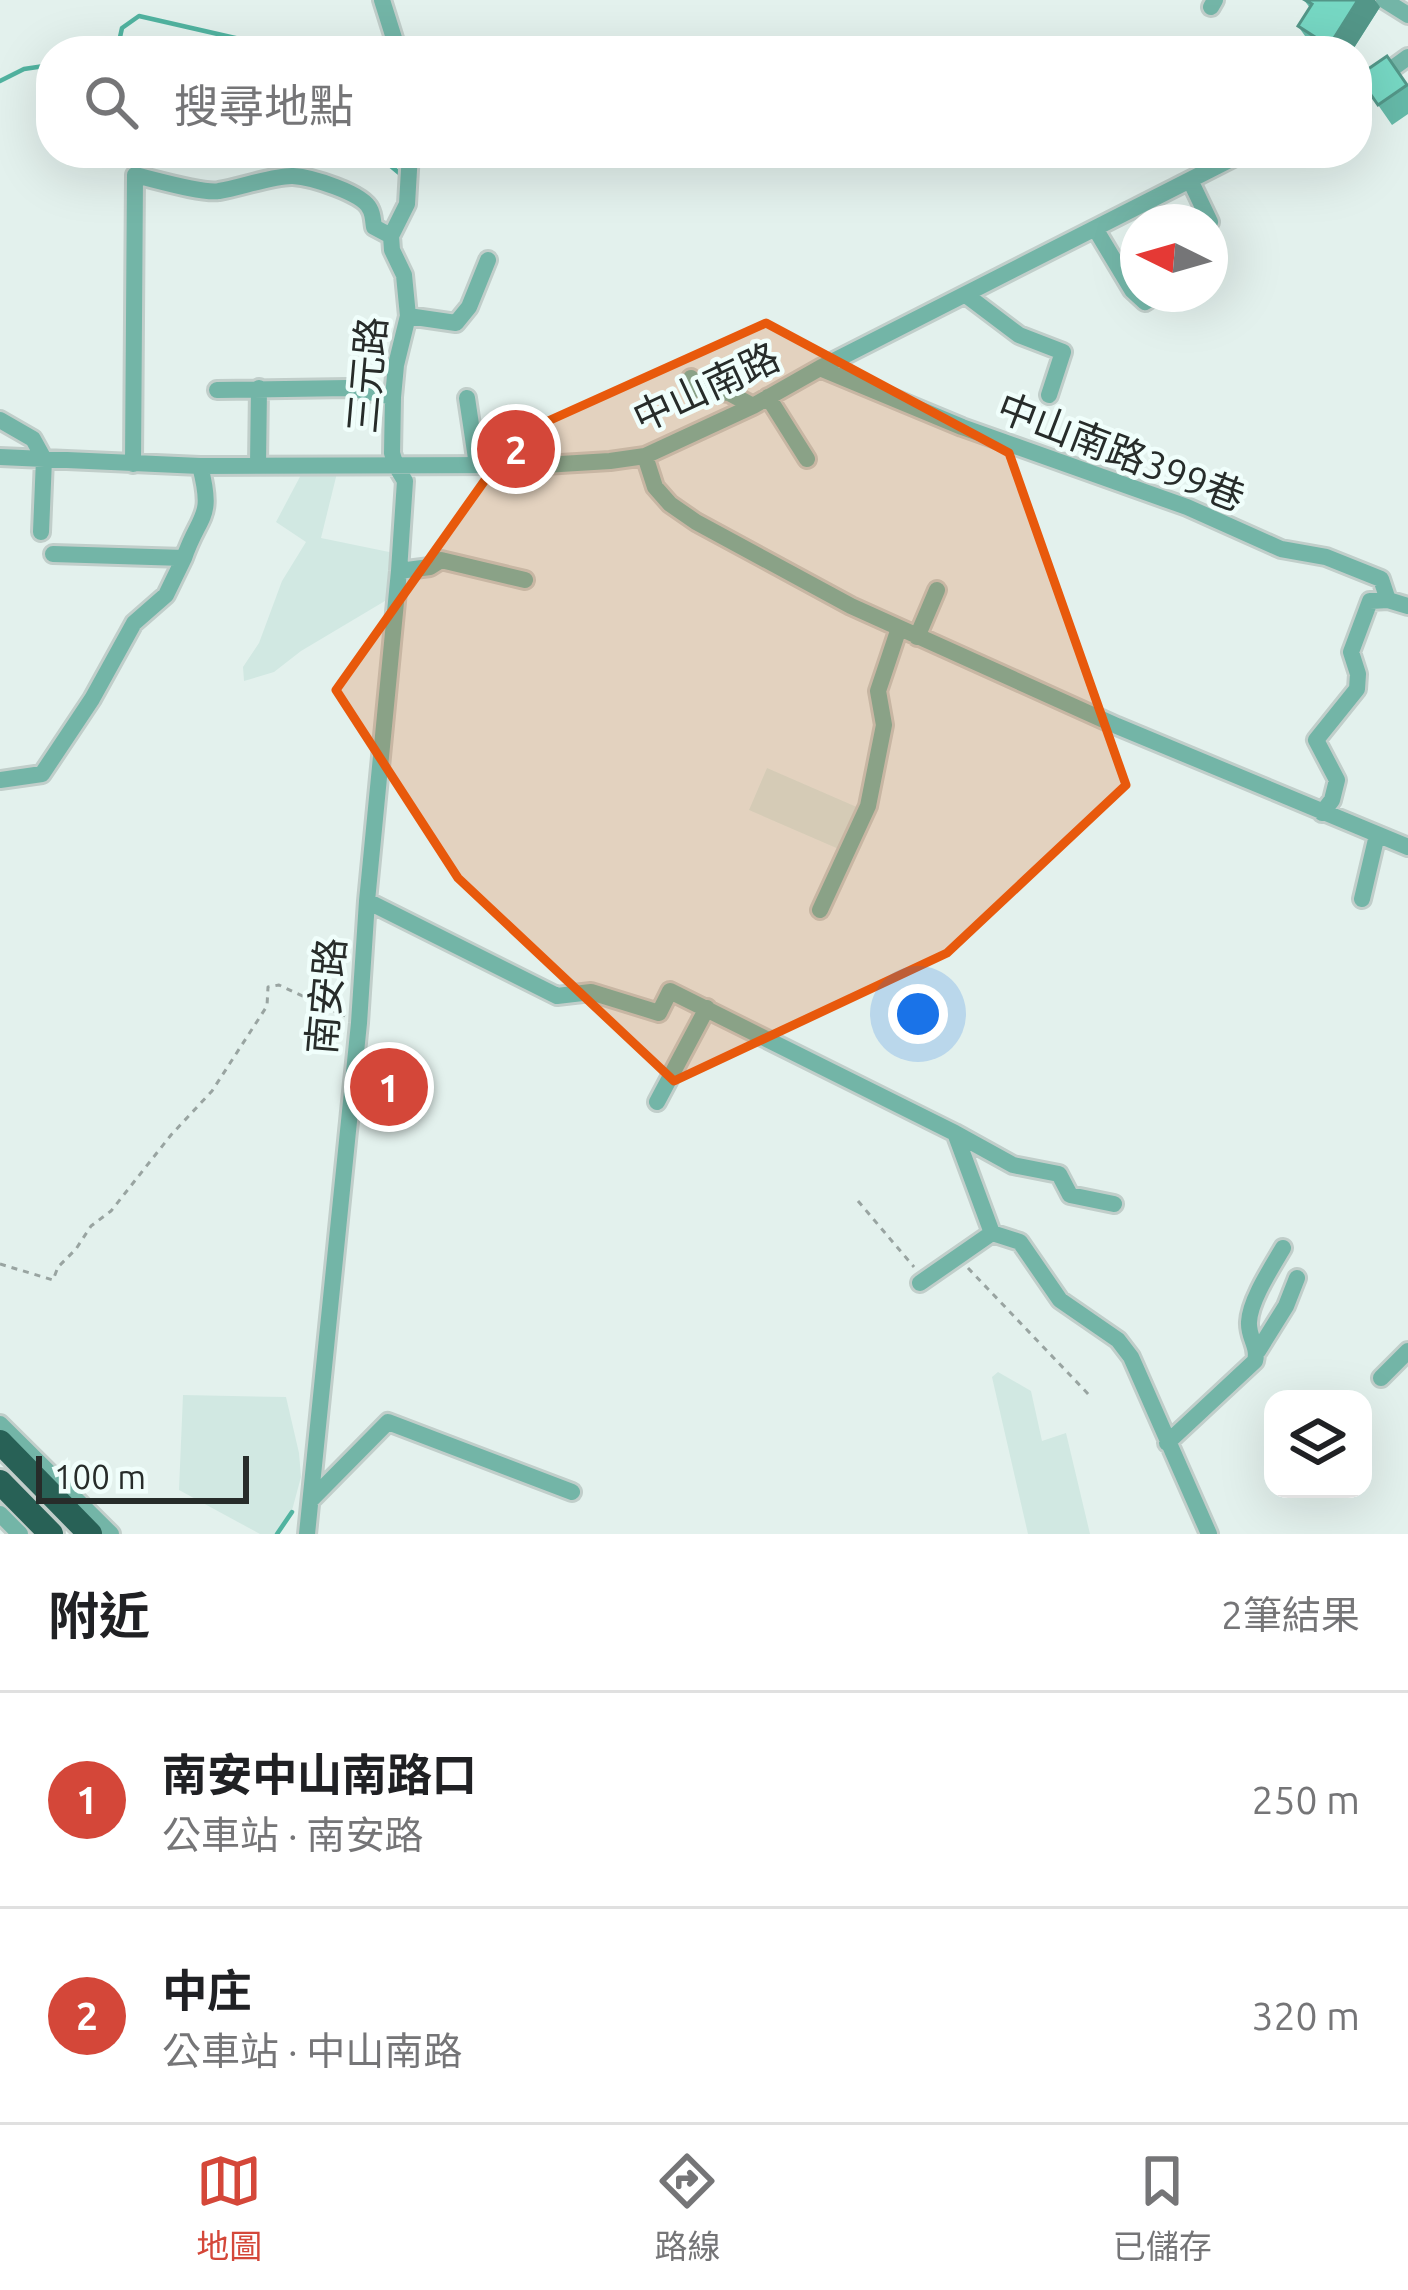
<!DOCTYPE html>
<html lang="zh-TW">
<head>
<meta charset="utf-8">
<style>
  body { margin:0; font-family:Ubuntu,"Noto Sans TC",sans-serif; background:#f6f6f6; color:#202124 }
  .controls { position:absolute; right:36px; bottom:36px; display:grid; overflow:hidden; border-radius:24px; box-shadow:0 12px 48px #0002 }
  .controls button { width:108px; height:108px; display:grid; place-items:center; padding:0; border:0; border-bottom:3px solid #e0e0e0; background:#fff; color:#202124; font:60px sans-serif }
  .compass { position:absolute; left:1120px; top:204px; width:108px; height:108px; border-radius:50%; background:#fff; box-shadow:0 12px 48px #0002; rotate:275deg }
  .scale { position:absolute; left:36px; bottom:30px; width:213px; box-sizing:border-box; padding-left:12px; border:6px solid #272c2a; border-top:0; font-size:33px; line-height:42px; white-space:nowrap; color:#272c2a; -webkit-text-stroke:9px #f0fefb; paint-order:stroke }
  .you { position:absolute; left:918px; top:1014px; width:42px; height:42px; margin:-30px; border:9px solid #fff; border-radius:50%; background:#1a73e8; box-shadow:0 0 0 18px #1a73e833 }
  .badge { display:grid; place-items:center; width:78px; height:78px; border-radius:50%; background:#d44739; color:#fff; font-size:39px; font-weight:700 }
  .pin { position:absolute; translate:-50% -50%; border:6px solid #fff; box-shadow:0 3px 12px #0006 }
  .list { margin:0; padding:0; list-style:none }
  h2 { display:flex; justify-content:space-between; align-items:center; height:156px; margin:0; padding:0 48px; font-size:51px }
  h2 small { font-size:39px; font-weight:400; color:#757577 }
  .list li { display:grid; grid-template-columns:78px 1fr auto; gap:36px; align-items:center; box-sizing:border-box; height:216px; padding:0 48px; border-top:3px solid #e0e0e0 }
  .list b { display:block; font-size:45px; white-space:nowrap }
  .list p { margin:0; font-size:39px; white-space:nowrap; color:#757577 }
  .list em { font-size:39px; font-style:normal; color:#757577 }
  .icon { flex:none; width:66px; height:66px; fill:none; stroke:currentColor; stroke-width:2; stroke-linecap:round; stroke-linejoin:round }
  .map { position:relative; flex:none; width:1408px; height:1534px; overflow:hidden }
  .search { position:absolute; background:#fff; box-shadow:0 12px 48px #0002; left:36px; right:36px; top:36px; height:132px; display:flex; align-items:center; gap:30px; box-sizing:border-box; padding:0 42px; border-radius:48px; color:#757577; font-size:45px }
  .sheet { height:588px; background:#fff }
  nav { display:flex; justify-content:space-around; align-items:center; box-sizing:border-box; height:168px; border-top:3px solid #e0e0e0; background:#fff; font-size:33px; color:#757577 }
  nav a { display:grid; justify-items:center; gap:6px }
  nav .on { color:#d44739 }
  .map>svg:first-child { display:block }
  .built { fill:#d1e8e2 }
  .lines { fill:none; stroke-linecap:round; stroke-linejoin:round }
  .stream { stroke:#51b3a0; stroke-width:4.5 }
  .minor-casing { stroke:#c1ceca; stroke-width:22 }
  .highway-casing { stroke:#c1ceca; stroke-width:30 }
  .path { stroke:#99a4a1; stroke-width:3; stroke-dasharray:6 6; stroke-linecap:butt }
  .minor { stroke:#73b5a7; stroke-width:16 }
  .highway { stroke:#286156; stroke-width:24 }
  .wall { fill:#65b9a8 }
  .shaded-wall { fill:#539688 }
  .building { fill:#76d7c3; stroke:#539688; stroke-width:3 }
  .marked { fill:#e8590c; fill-opacity:0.2; stroke:#e8590c; stroke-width:9; stroke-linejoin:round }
  .labels { text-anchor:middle; stroke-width:9; stroke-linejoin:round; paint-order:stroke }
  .street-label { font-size:39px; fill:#272c2a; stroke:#f0fefb }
</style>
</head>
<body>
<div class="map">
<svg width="1408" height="1534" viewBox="0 0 1408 1534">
  <rect width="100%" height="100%" fill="#e3f1ed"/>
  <path class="built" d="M338,469L321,538L394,553L390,598L301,651L274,672L244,681L243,667L259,643L282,581L306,542L276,522L303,471Z
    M767,768L859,808L841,850L749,810Z
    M998,1372L1031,1391L1042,1441L1066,1433L1090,1534H1028L992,1377Z
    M183,1395L286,1397L299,1453L301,1477L291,1514L276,1534H260L179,1490Z"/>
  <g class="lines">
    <path class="stream" d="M117,51L122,28L139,16L244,40L266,51
      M0,81L24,69L51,65
      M375,153L404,177
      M277,1534L292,1512"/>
    <defs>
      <path id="minor" d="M382,0L398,51
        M1384,0L1408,15
        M1211,7L1215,0
        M1357,94L1408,57
        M1190,180L1210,222
        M1096,230L1132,290L1145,302L1157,294
        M966,295L1019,335L1063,352L1049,395
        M408,316L456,323L469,307L488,260
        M820,368L962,427L1187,507L1281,549L1326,557L1381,579L1388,600
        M691,378L694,389L729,393L753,406
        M217,390L348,388L393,397
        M768,397L807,459
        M467,398L477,465
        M0,420L33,439L44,459L41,532
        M645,456L655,487L670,504L696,522L851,606L1117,726L1408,847
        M0,457L200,466L544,465L610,461L645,456L753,406L820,368L1243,153
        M133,464L135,175C153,179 203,194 219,191C239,188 275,175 293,176C311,177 363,193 370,209C373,214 373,221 374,227L391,236
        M258,464L259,388
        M53,554L184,558C200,512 214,520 200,466
        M399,571L430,567L441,560L525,580
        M917,637L937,590
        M0,780L42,774L92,699L134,623L166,595L184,558
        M1322,813L1332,800L1337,780L1316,740L1357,689L1358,674L1351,652L1370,601L1388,600L1408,606
        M1362,899L1377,835
        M367,901L557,996L591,992L659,1013L670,991L955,1133L1013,1165L1059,1174L1070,1195L1114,1204
        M820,910L868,806L884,725L878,691L899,628
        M657,1102L707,1008
        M955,1133L992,1233
        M920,1283L992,1233L1020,1242L1060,1300L1118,1340L1131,1357L1209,1534
        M1258,1351L1286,1306L1297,1278
        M1381,1378L1408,1351
        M0,1424L111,1534
        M1167,1443L1255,1361C1259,1346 1248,1338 1249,1322C1250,1300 1272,1267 1283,1248
        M311,1500L388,1422L572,1492
        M0,1514L20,1534
        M307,1534L359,1023L367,901L399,571L405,481L396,466L392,453L393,397L396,365L408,316L404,275L392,250L391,236L407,204L410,153"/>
      <path id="highway" d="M0,1442L90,1534
        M0,1482L51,1534"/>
    </defs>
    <use href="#minor" class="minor-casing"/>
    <use href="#highway" class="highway-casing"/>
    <path class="path" d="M858,1201L914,1267
      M0,1264L53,1280L58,1267L76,1249L91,1226L111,1211L171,1135L212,1091L267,1006L268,987L279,985L345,1016
      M968,1268L1091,1397"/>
    <use href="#minor" class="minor"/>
    <use href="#highway" class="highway"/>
  </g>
  <path class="wall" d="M1304,0L1380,7L1352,51H1320L1312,46L1298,26L1310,8Z
    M1387,56L1408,86V114L1392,125L1358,76Z
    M1310,153H1333L1335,157L1319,166Z"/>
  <path class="shaded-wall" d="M1358,0H1375L1380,7L1352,51H1332L1329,46Z"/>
  <path class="building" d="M1305,0H1358L1329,46L1298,26L1312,4Z
    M1387,56L1407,85L1378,105L1358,76Z"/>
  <path class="marked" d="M766,323L1009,453L1126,785L947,953L674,1081L458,878L336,690L517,435Z"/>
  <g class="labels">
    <g class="street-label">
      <text transform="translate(367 375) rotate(-85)" y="14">三元路</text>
      <text transform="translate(706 387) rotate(-25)" y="14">中山南路</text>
      <text transform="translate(1121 452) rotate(21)" y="14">中山南路399巷</text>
      <text transform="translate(326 996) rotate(-85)" y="14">南安路</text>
    </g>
  </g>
</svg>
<div class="controls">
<button><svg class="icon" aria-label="layers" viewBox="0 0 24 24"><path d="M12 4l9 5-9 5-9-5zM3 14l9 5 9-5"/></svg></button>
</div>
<svg class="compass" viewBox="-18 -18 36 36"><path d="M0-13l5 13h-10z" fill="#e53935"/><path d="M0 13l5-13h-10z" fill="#757577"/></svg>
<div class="scale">100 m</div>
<div class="you"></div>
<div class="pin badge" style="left:389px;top:1087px">1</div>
<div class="pin badge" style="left:516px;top:449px">2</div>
<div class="search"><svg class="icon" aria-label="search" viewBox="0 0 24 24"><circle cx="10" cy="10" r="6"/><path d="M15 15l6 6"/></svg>搜尋地點</div>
</div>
<section class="sheet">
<h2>附近<small>2筆結果</small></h2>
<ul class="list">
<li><span class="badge">1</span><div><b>南安中山南路口</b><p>公車站 · 南安路</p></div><em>250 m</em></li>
<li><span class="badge">2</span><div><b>中庄</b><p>公車站 · 中山南路</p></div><em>320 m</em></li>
</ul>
</section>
<nav>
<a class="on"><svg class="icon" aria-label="map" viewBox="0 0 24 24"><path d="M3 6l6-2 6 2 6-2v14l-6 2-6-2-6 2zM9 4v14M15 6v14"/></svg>地圖</a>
<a><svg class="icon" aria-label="directions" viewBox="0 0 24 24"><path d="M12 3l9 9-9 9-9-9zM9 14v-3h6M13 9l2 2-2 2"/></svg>路線</a>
<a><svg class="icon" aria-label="saved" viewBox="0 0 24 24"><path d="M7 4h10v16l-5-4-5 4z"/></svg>已儲存</a>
</nav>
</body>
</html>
